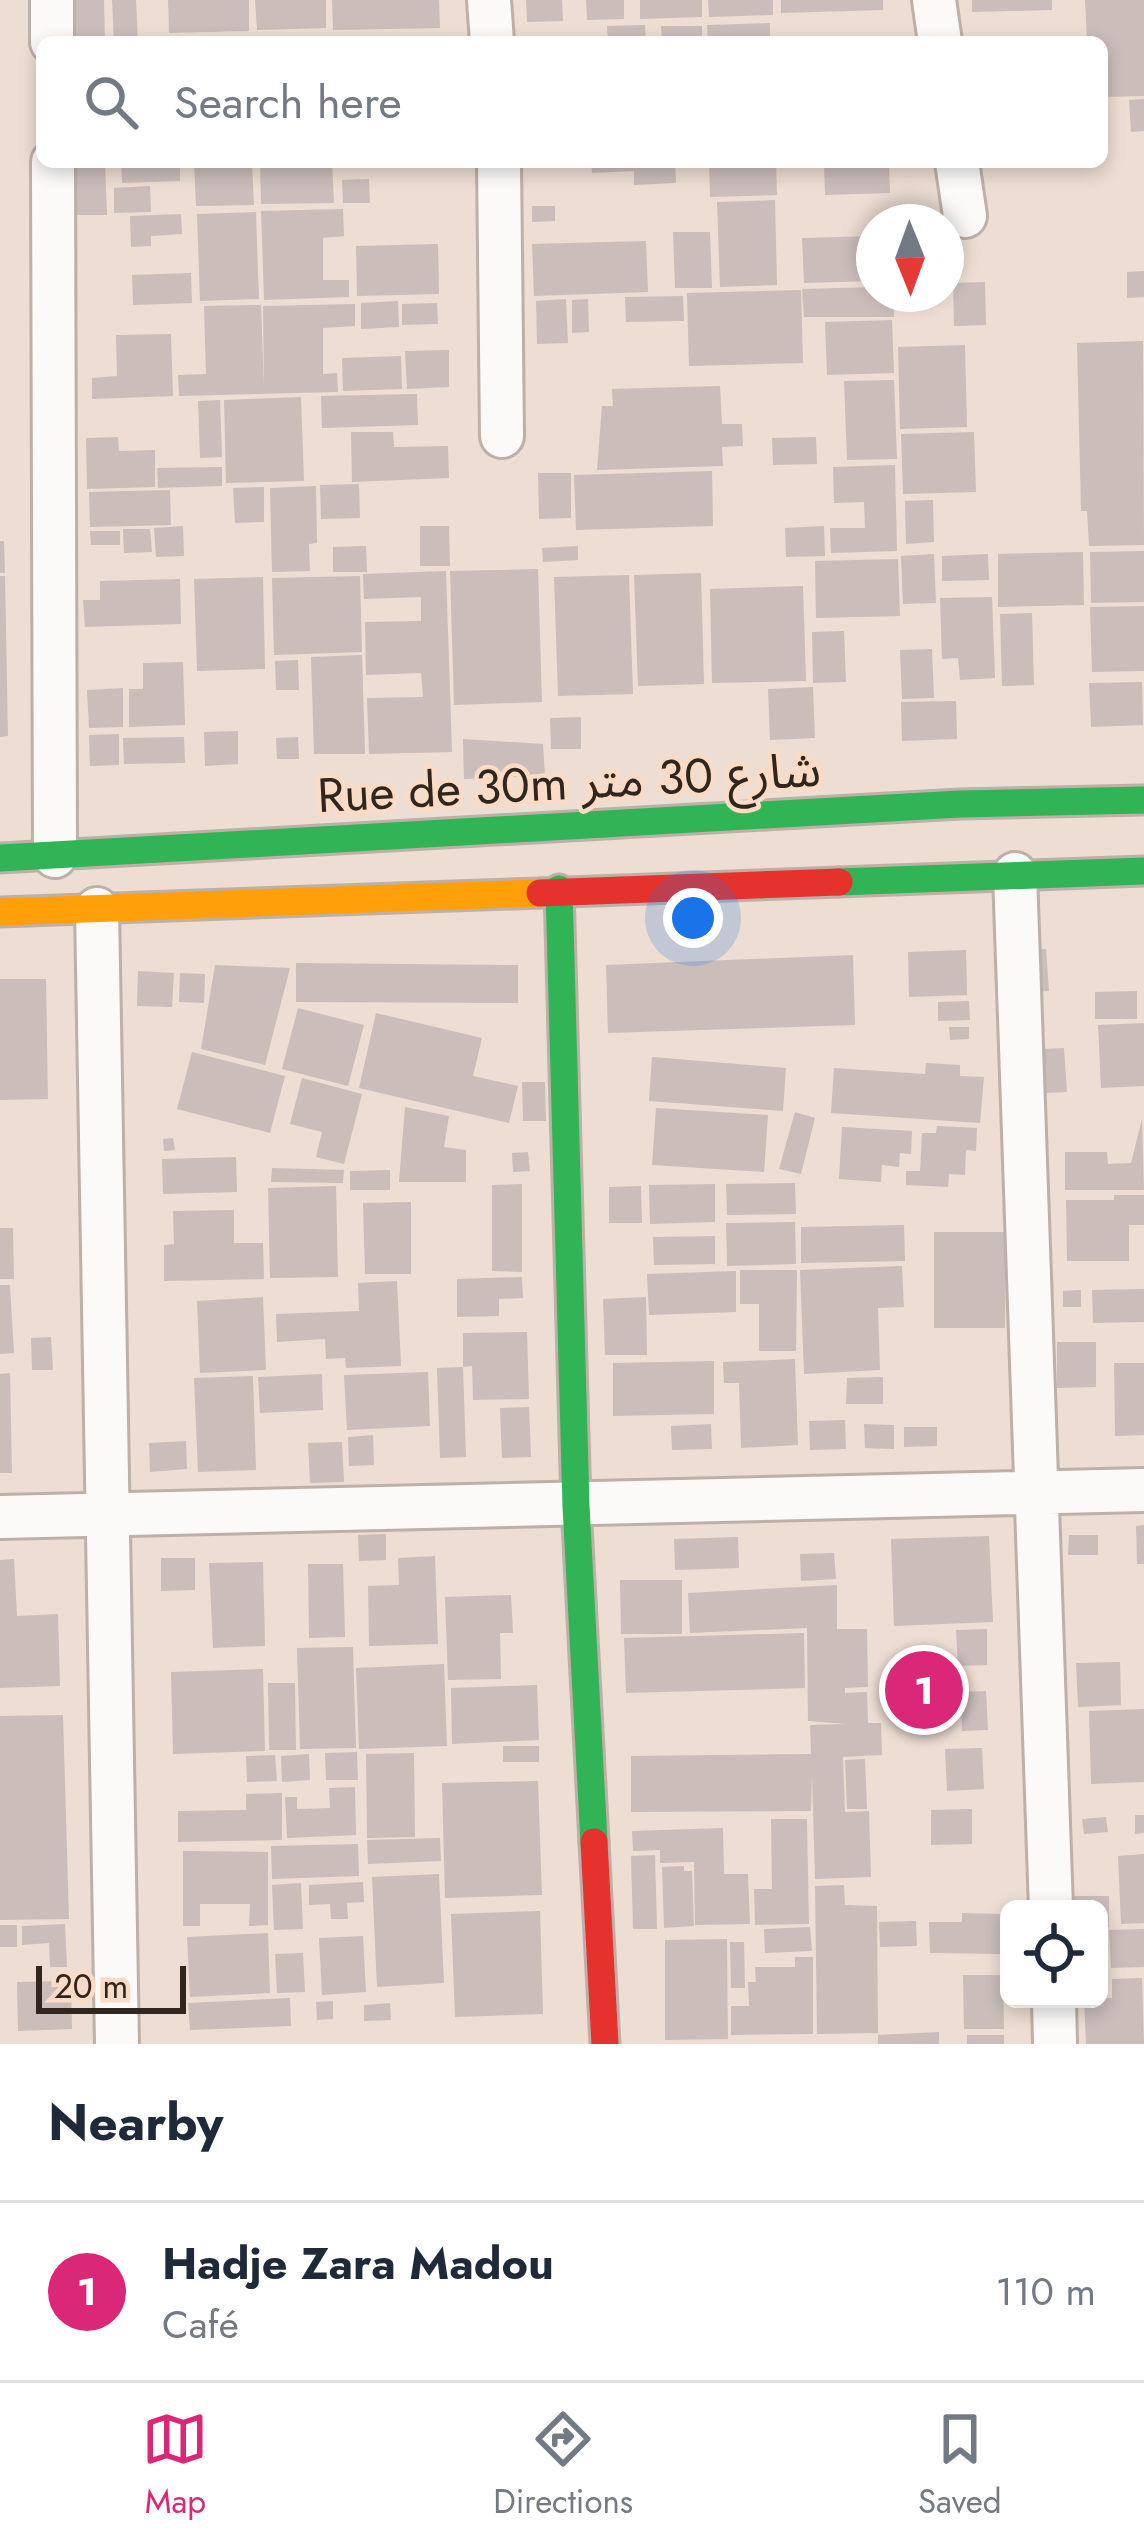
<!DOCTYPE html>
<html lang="en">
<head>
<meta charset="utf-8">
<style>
  body { margin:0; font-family:Jost,"Noto Sans Arabic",sans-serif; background:#f2f2f3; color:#1f2937 }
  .controls { position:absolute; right:36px; bottom:36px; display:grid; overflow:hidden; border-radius:18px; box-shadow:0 6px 18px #0003 }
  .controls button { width:108px; height:108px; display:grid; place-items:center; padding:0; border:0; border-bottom:3px solid #e0e1e3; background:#fff; color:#1f2937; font:60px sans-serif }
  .compass { position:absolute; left:856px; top:204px; width:108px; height:108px; border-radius:50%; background:#fff; box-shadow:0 6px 18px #0003; rotate:179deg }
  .scale { position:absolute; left:36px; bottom:30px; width:150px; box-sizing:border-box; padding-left:12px; border:6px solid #31261e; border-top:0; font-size:33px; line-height:42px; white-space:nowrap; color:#31261e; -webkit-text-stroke:9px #f9dbc6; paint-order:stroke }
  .you { position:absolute; left:693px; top:918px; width:42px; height:42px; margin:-30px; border:9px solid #fff; border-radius:50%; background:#1a73e8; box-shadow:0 0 0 18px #1a73e833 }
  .badge { display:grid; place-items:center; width:78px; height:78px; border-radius:50%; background:#db2777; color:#fff; font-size:39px; font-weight:700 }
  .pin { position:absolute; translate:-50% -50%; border:6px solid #fff; box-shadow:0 3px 12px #0006 }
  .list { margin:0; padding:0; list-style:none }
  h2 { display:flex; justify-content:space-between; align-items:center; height:156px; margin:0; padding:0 48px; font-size:51px }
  h2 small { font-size:39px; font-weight:400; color:#747a83 }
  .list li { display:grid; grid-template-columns:78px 1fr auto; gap:36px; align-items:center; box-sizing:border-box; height:180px; padding:0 48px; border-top:3px solid #e0e1e3 }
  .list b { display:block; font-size:45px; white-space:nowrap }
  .list p { margin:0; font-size:39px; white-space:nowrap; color:#747a83 }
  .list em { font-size:39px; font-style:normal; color:#747a83 }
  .icon { flex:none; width:66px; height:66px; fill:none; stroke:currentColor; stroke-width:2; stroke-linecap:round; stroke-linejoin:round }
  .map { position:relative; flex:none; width:1144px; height:2044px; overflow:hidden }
  .search { position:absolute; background:#fff; box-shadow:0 6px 18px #0003; left:36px; right:36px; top:36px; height:132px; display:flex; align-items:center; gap:30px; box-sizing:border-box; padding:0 42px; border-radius:18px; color:#747a83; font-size:45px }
  .sheet { height:336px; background:#fff }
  nav { display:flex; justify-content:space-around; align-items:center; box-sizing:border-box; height:168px; border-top:3px solid #e0e1e3; background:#fff; font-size:33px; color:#747a83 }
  nav a { display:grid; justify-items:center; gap:6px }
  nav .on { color:#db2777 }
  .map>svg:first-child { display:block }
  .building { fill:#cabdba }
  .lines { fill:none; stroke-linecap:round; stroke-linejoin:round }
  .street-casing { stroke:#bdb0a8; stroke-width:48 }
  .fast-casing { stroke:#bdb0a8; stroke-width:33 }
  .slow-casing { stroke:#bdb0a8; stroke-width:33 }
  .jam-casing { stroke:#bdb0a8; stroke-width:33 }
  .street { stroke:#fcfaf8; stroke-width:42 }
  .fast { stroke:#30b455; stroke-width:27 }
  .slow { stroke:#ff9f0a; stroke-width:27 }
  .jam { stroke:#e5322d; stroke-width:27 }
  .labels { text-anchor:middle; stroke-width:9; stroke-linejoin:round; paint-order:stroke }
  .street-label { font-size:48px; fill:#31261e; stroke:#f9dbc6 }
</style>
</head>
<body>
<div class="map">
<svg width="1144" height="2044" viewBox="0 0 1144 2044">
  <rect width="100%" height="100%" fill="#edddd2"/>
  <path class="building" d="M65,0H104L105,42H66Z
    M112,0H136L138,42H114Z
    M168,0H249V31L169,33Z
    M255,0H326V28L257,30Z
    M332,0H439L440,28L333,30Z
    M526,0H562L563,21L527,22Z
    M586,0H624V19L587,20Z
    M640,0H702V17L640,19Z
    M708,0H773V15L709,17Z
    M781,0H883V10L781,13Z
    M972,0H1052V10L972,12Z
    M1085,0H1144V96L1102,97V42H1087Z
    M770,23V42H708L707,25Z
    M645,25L646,42H608L607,26Z
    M661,26H702V42H662Z
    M252,36V42H210V38Z
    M322,36V42H296L295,37Z
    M1144,99V131L1131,132L1129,100Z
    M71,162H105L107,215H73Z
    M121,162H180V181L122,183Z
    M194,162H252L254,205L196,206Z
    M260,162H332L334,203L261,204Z
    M591,162H675L676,183L634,185V171L592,173Z
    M709,162H776L777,195L710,197Z
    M824,162H889L890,193L825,195Z
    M1010,162H1064V166L1011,168Z
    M369,179L370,203H343L342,180Z
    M150,186L151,212L114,213V188Z
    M775,200L777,285L720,287L717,202Z
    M532,206H555V221L532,222Z
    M343,209L344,236L323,238V280H349V297L264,300L261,211Z
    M256,212L259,299L200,301L197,214Z
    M181,214L182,234L151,236V246L131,247L130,216Z
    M673,232H710L712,288H675Z
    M874,236V281L804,283L802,238Z
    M646,241L648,292L534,296L532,244Z
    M438,244L439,294L357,296L356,246Z
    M1144,271V297L1127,298V272Z
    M191,273L192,303L133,305L132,275Z
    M985,282L986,325L954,326L953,283Z
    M874,287V294H894V317H804L802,289Z
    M801,290L803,363L689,366L687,293Z
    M683,296L684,321L626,322L625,297Z
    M566,299L568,343L537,344L536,301Z
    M588,299L589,332L572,333V300Z
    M398,301L399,327L361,329V303Z
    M437,303L438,324L402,325V304Z
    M355,304V326L323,328V374L337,373L338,392L179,396L178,375L206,374L204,306L261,305L264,388L263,306Z
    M892,320L894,373L827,375L825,322Z
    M171,334L173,396L92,399V378L117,376L116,335Z
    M1143,341L1144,545L1089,546L1087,511H1081L1077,343Z
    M965,345L967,427L900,429L898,347Z
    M449,350V387L407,389L405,351Z
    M401,356L402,389L343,391L342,358Z
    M894,380L897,459L847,460L844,381Z
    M720,386L722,424H742L743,446L722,447L723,466L597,470L602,406H613L612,389Z
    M417,394L418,425L322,428L321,396Z
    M301,397L304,481L226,483L224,400Z
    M220,400L222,457L200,458L198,401Z
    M351,432H393L394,447L448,446L449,478L352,482Z
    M974,432L976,492L903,494L901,434Z
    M118,437L119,451L155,450V487L87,489L86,438Z
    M816,437L817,464L773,465L772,438Z
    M895,465L897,551L831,553L830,528H865L864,502L834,503L833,467Z
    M222,467V486L158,488L157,468Z
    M712,471L713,526L576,530L574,475Z
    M538,473H571V518L539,519Z
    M359,484L360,518L321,519L320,485Z
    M316,486L317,543L309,544L310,571L272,572L270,488Z
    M264,487V522L235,523L233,488Z
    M170,490L171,525L90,527L89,492Z
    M933,500L934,542L906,544L905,501Z
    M183,526L184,556L156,557L154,528Z
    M420,526H449L450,566H420Z
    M824,526L825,556L786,557L785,528Z
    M123,529H150L152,552L124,553Z
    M90,531H120V545H91Z
    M0,541H4L5,573H0Z
    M366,546L367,572H333V547Z
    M578,546V560L543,562L542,548Z
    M1144,551V602L1091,603L1090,552Z
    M1083,552L1084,605L998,607V554Z
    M934,554L936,603L903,604L901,556Z
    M988,554L989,580L942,581V556Z
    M898,559L900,616L816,618L815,561Z
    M538,569L542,702L454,705L450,571Z
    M446,571L452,752L369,754L367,698L423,697L421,673L366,675L365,622L421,621V597L364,599L363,574Z
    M701,573L704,684L638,686L634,575Z
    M629,575L633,694L558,696L554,577Z
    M0,576H5L8,736L0,737Z
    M360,576L362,652L274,655L272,578Z
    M263,577L265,669L197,671L194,579Z
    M180,579L181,624L85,627L83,600H100V581Z
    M803,586L806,681L712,683L710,589Z
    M992,597L995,678L960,680L958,658L942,659L940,598Z
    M1144,606V671L1092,672L1090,607Z
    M1032,613L1034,685L1002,686L1000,614Z
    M844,631L846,682L813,683L812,632Z
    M932,649L934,698L902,699L900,650Z
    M362,655L365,754H314L311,657Z
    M298,660L299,690H276L275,661Z
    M183,662L185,725L129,727V689H143V663Z
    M1142,682L1143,725L1091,727L1089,683Z
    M813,687L815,738L770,740L768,689Z
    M123,688V727L89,728L87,690Z
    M956,701L957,739L902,741L901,702Z
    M581,717V749H551L550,718Z
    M238,731V764L205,766L204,732Z
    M119,734V765L90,766L89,735Z
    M184,737L185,763L124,764L123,738Z
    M298,737L299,759H277L276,738Z
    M463,739L543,744L545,776L464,779Z
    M1046,949L1049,991L1030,992L1027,950Z
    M966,950L967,995L909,997L908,952Z
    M853,955L855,1025L608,1033L606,965Z
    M296,963L518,965V1003L296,1002Z
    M215,965L290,968L265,1065L201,1049Z
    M138,971L174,973L172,1007L137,1006Z
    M180,973L205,974L204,1003L179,1002Z
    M0,979H46L48,1099L0,1100Z
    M1137,991V1019H1095V992Z
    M969,1001L970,1020L938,1021V1002Z
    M298,1008L364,1025L348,1086L282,1069Z
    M376,1013L482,1038L473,1076L518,1086L509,1123L359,1088Z
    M1144,1023V1086L1101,1088L1098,1025Z
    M949,1027H969V1039L950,1040Z
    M1064,1048L1067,1092L1045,1093L1043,1049Z
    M192,1052L285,1076L270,1133L177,1109Z
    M652,1057L786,1068L783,1111L649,1101Z
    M926,1063L960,1065V1076L984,1077L980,1123L831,1113L834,1068L925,1074Z
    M302,1078L362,1094L344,1164L316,1157L322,1132L290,1124Z
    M522,1082H545L546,1121H523Z
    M405,1107L449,1116L444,1147L466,1150V1182H399Z
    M656,1108L768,1115L764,1172L652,1165Z
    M795,1112L815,1118L801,1174L779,1169Z
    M1142,1119L1144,1190H1065V1152H1107L1108,1164L1131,1163Z
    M937,1126L977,1128L976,1151L966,1150L965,1175L949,1174L948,1187L906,1185V1171H920L922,1133H936Z
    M842,1127L912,1131L911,1154L900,1153L899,1167L882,1165L881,1182L839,1179Z
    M173,1138L175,1150L164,1151L163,1139Z
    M528,1152L530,1171L513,1172L512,1153Z
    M236,1157L237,1192L163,1194L162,1159Z
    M272,1168L344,1170L343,1183L271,1182Z
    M390,1170V1190H350V1171Z
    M795,1183L796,1214L727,1215L726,1184Z
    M522,1184V1272L492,1271V1185Z
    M715,1184V1222L650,1224L649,1185Z
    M336,1186L338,1277L270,1278L268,1188Z
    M641,1186L642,1223H609V1187Z
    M1114,1195H1144V1225H1129V1261H1067L1066,1200H1114Z
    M411,1202V1274H365L363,1203Z
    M234,1210V1243H263L264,1279L164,1281V1245L174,1244L173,1211Z
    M795,1222L796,1264L727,1266L726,1223Z
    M904,1225L905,1261L801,1263V1227Z
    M0,1228H13L14,1279H0Z
    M934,1232H1006L1005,1328H934Z
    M715,1236V1264L654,1265L653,1237Z
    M902,1266L904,1307L878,1308L880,1370L804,1374L800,1270Z
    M740,1270H797L796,1351H759V1304H740Z
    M736,1271V1312L649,1315L647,1274Z
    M522,1277L523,1298L499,1299V1316L457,1317V1279Z
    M397,1281L401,1366L346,1368L345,1358L326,1359L325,1339L277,1342L276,1314L359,1311L358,1283Z
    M0,1285H10L14,1353L0,1354Z
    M1144,1289V1322L1093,1323L1092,1290Z
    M1081,1290V1307H1063V1291Z
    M263,1297L266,1370L200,1373L197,1301Z
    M646,1297L647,1355H605L603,1299Z
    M527,1332L529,1399L473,1400L472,1366L463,1367V1333Z
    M51,1337L53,1370H32L31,1338Z
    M1057,1342H1096V1387L1057,1388Z
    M795,1359L798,1445L741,1448L739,1383H724L723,1362Z
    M714,1361V1414L613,1416V1363Z
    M1114,1363H1144V1435L1115,1436Z
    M463,1367L466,1457L440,1458L437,1368Z
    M428,1372L430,1426L347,1430L344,1375Z
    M10,1373L12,1473H0V1374Z
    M322,1374L323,1410L260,1413L258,1377Z
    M253,1376L256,1470L198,1472L194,1378Z
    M883,1377V1404H846L847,1378Z
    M529,1407L531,1457L502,1458L500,1408Z
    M845,1420L846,1449L810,1450L809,1421Z
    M711,1424L712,1449L672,1450L671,1426Z
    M864,1424L894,1425V1449L865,1448Z
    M904,1427H937V1446L904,1447Z
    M373,1435L374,1465L349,1466L348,1437Z
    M186,1441L187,1469L150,1472L149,1443Z
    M342,1442L344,1482L310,1483L308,1443Z
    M1144,1525V1564H1137L1136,1526Z
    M386,1534V1560L359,1561L358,1535Z
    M1069,1535H1098V1555H1068Z
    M989,1536L993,1622L894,1626L891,1539Z
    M738,1537L739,1568L675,1570L674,1539Z
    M834,1553L836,1579L801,1581L800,1554Z
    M435,1556L438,1644L369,1646L368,1586L399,1585L398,1558Z
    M161,1558H195V1590L161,1591Z
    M14,1559L17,1616L58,1614L60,1686L0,1688V1560Z
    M263,1562L265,1646L213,1648L209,1563Z
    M308,1564H343L345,1637L309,1638Z
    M620,1580H682V1634H621Z
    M837,1585V1629H867L868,1687L845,1688V1693L867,1692L868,1723H881L882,1755L843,1757L845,1812L869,1811L871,1877L815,1879L812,1773L811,1811L631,1812V1756L811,1754L810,1725L846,1724L808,1721L807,1628L690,1633L688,1593Z
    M511,1595L513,1633H500L501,1679L448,1680L445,1597Z
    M987,1629V1665L958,1666L956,1630Z
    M804,1633L805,1688L626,1693L624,1638Z
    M353,1647L356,1748L300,1749L297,1648Z
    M1120,1662L1121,1705L1078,1707L1076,1663Z
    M444,1664L447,1746L359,1749L356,1668Z
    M263,1669L265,1751L173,1754L171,1672Z
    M268,1683H295L296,1750H269Z
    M537,1685L539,1740L452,1744L451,1688Z
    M986,1691L988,1730L962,1731L961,1692Z
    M1144,1709V1782L1091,1784L1089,1711Z
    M63,1715L69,1919L0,1920V1716Z
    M503,1746H539V1762H503Z
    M982,1748L984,1789L947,1791L945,1749Z
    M357,1752L358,1780H326L325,1753Z
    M414,1753L415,1837L367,1838L366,1754Z
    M309,1754L310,1780L282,1782L281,1756Z
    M275,1755L277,1781L247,1782L246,1756Z
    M865,1759L867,1809H847L845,1760Z
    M538,1781L542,1895L445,1898L442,1783Z
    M355,1787L356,1835L287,1838L285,1797H297V1809L330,1808L329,1788Z
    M282,1793V1840L178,1842V1811L246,1810V1794Z
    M972,1809V1844L931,1845V1810Z
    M1135,1815H1144V1833L1135,1834Z
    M1106,1817L1108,1832L1084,1834L1082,1819Z
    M771,1819H807L809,1924L755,1925L754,1889H772Z
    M723,1828L724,1874H748L750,1924L695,1925L694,1862L660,1863V1850L633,1851L632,1831Z
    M440,1838L441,1861L368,1864L367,1840Z
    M358,1844L359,1876L272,1879L271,1846Z
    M183,1851L268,1852V1925L249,1926L250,1904H200V1926H183Z
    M1144,1854V1923L1121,1924L1118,1856Z
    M655,1855L657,1929H633L631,1856Z
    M684,1866V1871H692L694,1926L664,1928L662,1867Z
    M439,1874L444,1983L377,1987L372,1877Z
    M363,1882L364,1902L347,1903L348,1919H331L330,1904L309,1905V1885Z
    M301,1883L303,1929L274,1930L272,1885Z
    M844,1885L845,1905L877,1906L878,2033L817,2034L815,1886Z
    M1072,1896H1109V1927H1099V1909H1072Z
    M540,1911L543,2014L455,2017L451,1914Z
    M962,1913L1001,1914V1954L930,1953L929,1922H962Z
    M916,1921L917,1946L880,1947L879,1922Z
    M65,1924L67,1967H50L49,1943L22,1945V1926Z
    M0,1925H17V1947H0Z
    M810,1927L812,1951L765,1953L764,1929Z
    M1144,1929V1967L1111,1968L1109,1930Z
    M268,1933L270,1993L190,1997L187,1937Z
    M363,1936L366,1992L322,1995L319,1938Z
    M727,1939L728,2039L665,2040V1940Z
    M730,1942H744L745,1988H731Z
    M303,1953L305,1992L277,1993L275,1954Z
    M795,1957H813V2034L731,2035V2006H749L748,1982H756L755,1967H795Z
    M963,1975H1003L1004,2029H964Z
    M1142,1978L1144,2044H1086L1084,1999L1112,1998V1979Z
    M71,1981L72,2029L18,2031L17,1982Z
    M290,1998L291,2026L190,2030L188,2003Z
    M333,2001V2019L317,2020L316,2002Z
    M390,2003L391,2020L364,2021V2005Z
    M939,2032V2044H878V2035Z
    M967,2035H1004V2044H967Z"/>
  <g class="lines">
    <defs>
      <path id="street" d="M52,0V42
        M489,0L492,42
        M934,0L940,42
        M53,162L55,856
        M499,162L502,436
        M957,162L965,216
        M1015,874L1051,1909
        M97,909L117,2044
        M0,1517L1144,1490
        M1054,1999L1055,2044"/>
      <path id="fast" d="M0,858L960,804L1144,800
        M839,882L1144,871
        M559,889L576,1506L594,1842"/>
      <path id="slow" d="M0,912L540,893"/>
      <path id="jam" d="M540,893L839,882
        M594,1842L605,2044"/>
    </defs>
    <use href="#street" class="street-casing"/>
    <use href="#fast" class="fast-casing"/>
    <use href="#slow" class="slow-casing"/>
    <use href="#jam" class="jam-casing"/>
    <use href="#street" class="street"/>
    <use href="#fast" class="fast"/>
    <use href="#slow" class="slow"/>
    <use href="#jam" class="jam"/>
  </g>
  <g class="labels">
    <g class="street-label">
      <text transform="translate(569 782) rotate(-3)" y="17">Rue de 30m شارع 30 متر</text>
    </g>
  </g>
</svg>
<div class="controls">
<button><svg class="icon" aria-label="locate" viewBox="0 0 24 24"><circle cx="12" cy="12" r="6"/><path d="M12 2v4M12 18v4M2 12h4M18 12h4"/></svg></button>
</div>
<svg class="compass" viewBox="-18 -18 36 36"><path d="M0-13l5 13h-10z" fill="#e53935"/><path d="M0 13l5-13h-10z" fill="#747a83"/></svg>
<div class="scale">20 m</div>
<div class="you"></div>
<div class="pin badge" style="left:924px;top:1690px">1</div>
<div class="search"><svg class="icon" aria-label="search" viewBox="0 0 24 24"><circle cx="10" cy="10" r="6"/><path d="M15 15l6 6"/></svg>Search here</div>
</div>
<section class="sheet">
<h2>Nearby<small></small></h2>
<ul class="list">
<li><span class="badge">1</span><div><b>Hadje Zara Madou</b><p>Café</p></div><em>110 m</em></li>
</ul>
</section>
<nav>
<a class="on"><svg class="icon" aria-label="map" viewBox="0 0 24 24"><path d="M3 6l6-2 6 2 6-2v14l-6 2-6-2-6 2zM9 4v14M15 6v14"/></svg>Map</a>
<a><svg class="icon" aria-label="directions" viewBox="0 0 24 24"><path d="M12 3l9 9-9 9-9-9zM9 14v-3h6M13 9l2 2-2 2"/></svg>Directions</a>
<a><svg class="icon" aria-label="saved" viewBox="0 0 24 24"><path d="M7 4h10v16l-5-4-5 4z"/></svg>Saved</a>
</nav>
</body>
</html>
